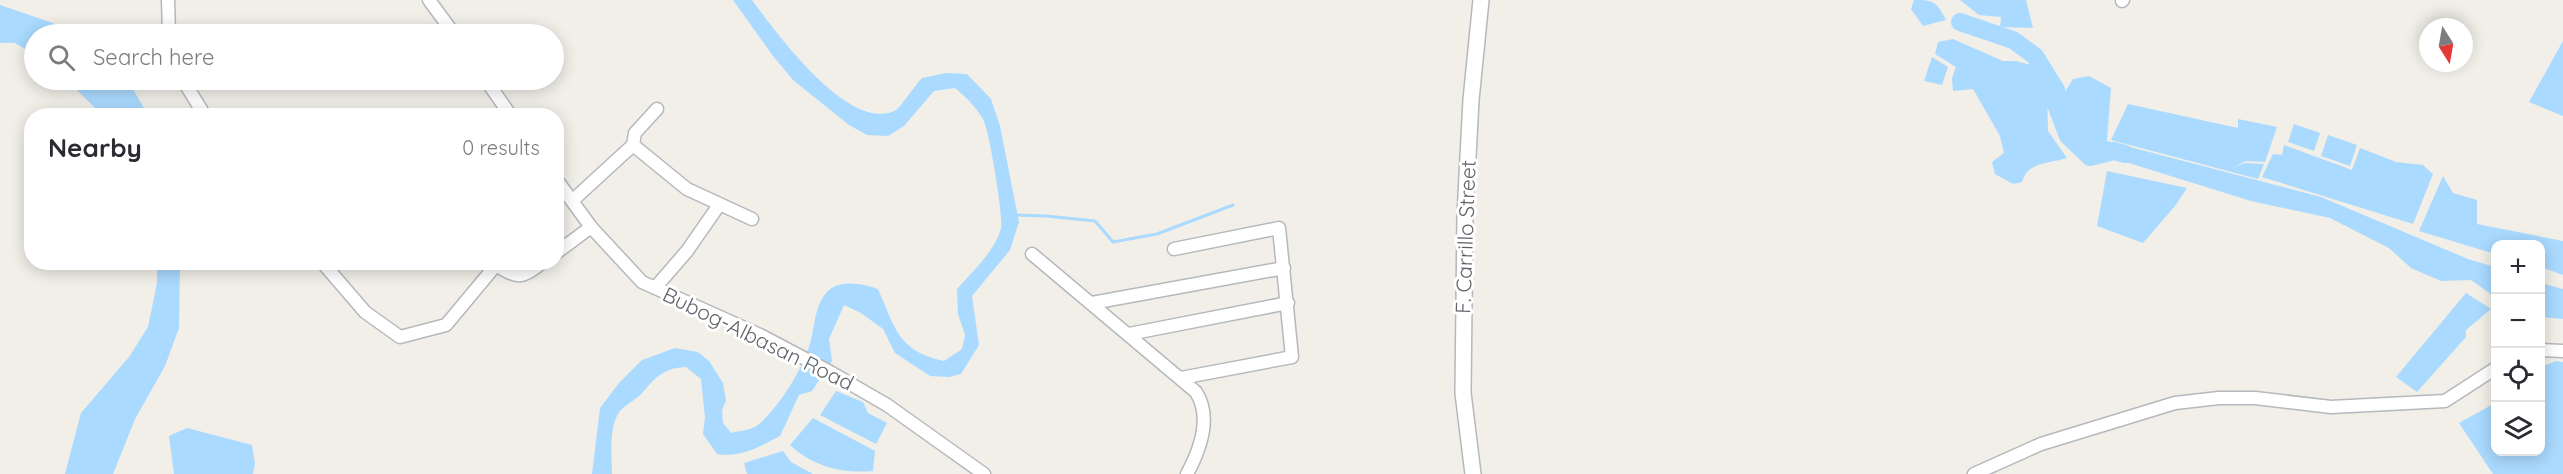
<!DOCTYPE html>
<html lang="en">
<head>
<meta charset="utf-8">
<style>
  body { margin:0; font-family:Quicksand,sans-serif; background:#f2f2f3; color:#2b2b33 }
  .controls { position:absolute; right:18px; bottom:18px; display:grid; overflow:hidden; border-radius:12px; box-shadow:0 3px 15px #0003 }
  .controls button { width:54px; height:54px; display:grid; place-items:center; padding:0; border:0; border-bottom:2px solid #e1e1e2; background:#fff; color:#2b2b33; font:30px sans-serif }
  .compass { position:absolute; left:2419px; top:18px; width:54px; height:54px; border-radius:50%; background:#fff; box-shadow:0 3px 15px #0003; rotate:169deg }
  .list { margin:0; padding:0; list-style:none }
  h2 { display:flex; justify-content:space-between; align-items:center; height:78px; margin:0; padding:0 24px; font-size:26px }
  h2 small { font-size:20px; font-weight:400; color:#7c7c81 }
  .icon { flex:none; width:33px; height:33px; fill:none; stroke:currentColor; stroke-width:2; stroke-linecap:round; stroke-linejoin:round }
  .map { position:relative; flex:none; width:2563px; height:474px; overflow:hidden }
  .search { position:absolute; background:#fff; box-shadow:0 3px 15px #0003; left:24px; top:24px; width:540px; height:66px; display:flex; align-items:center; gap:15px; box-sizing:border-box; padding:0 21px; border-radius:33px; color:#7c7c81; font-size:22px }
  .panel { position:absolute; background:#fff; box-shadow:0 3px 15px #0003; left:24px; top:108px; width:540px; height:162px; border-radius:24px }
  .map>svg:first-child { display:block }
  .water { fill:#aadaff }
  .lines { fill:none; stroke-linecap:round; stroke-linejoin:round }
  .stream { stroke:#aadaff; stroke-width:3 }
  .river { stroke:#aadaff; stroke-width:18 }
  .minor-casing { stroke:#b5b8bc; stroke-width:15 }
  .tertiary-casing { stroke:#b5b8bc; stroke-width:18 }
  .minor { stroke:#fff; stroke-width:12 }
  .tertiary { stroke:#fff; stroke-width:15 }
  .labels { text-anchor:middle; stroke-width:6; stroke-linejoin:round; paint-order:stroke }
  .street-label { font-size:21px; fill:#5f6368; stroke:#fff }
</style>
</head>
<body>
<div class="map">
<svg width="2563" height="474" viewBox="0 0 2563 474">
  <rect width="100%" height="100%" fill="#f1efe8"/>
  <path class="water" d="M733,0H752C775,31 850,135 896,110C900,108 916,84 922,78L946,73L967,74L991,99L1000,126L1019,222L1010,250L972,296L979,345L961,374L949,377L930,376L895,353L883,329L861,313L844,305L829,339L832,361L812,391L799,395L780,436C759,447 741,458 717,454L703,434L705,417L701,379L686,367C664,368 657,376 643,392C637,399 628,403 621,410C608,424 612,456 612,474H592L600,408L619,383L642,360L675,348L698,352L709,361L723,383L726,400L722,411L723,423L731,433C739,431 752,430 758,425C780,406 803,369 811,340C815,324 815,306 826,293C839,278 863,284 878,289C895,327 897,351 944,361L962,349L965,335L958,314L957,289C973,271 994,252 1001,229C1004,218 989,129 983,119C976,107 966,97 955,88L934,91L904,126L888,136L867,135L849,125L793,80L773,56Z
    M1914,0C1934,0 1937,2 1946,20L1923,26L1911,9Z
    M1960,0H2026L2033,28L2000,27L2001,17L1979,15Z
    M0,5L53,23L68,34H34V54L15,43H0Z
    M1953,39L2003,61H2016L2035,66L2047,87L2048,131L2067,158C2049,164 2028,161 2022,182L2013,184L1995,174L1992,162L2004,153L2000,136L1973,89L1953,91L1952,78L1956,67L1935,54L1938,42Z
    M2563,41V116L2529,102Z
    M1932,57L1948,67L1942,85L1924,81Z
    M2089,76L2111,88L2107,141L2321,197L2468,259L2495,267V297L2471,280L2441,281L2411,268L2389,248L2330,218L2251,201L2103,155L2083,141L2057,104L2073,79Z
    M67,80H124L130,84L148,115H102Z
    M2128,104L2238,128V119L2277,127L2265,162L2245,161L2232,169L2244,163L2264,164L2258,179L2111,140Z
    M2294,124L2320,133L2314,151L2288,142Z
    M2328,135L2357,145L2350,166L2321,156Z
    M2284,145L2352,170L2360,148L2396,162L2423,165L2433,174L2413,224L2262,177L2273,154L2282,155Z
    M2107,171L2187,188L2175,206L2143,243L2097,226Z
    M2443,176L2453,193L2477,200V224L2563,241V275L2541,267L2540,244H2496L2495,254L2419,231Z
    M157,263H180L179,328L165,366L135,419L113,474H65L81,413L129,357L148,327L157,283Z
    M2541,283L2563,289V319L2541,317Z
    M2466,293L2491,309L2466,330V337L2417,392L2396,377Z
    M2556,361L2563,362V474H2493L2459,423L2495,403L2496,452H2540L2541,367Z
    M836,391L863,402L868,413L887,423L876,444L820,415Z
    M813,418L875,451L873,471C842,474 812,466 790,445Z
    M187,428L252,445L255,464L253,474H174L169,436Z
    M783,451L791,462L813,474H747L744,463Z"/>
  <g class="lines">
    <path class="stream" d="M1014,215L1046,216L1095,221L1113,242L1157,234L1233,205"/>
    <path class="river" d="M1960,22L2013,40L2035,56L2056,90L2055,102L2068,136L2090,157L2114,151L2125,154"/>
    <defs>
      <path id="minor" d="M168,0L169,34
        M429,0L454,34
        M2122,1L2123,0
        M183,80L205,116
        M486,80L511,116
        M657,109L635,133L633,145L687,189L752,219
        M556,179L591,227L642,282L760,335L830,372L887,405L984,474
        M572,201L633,145
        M1174,249L1279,228L1292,357L1181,378
        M556,253L591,227
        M1032,254L1196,392C1212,417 1200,450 1187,474
        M322,262L365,312L400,337L446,325L496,265C519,279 521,279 543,262
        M655,288L687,251L719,205
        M1092,303L1284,268
        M1129,334L1288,303
        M2540,350L2563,351
        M1974,474L2041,444L2175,403L2219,398H2255L2331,407L2445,401L2496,368"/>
      <path id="tertiary" d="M1473,474L1463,393L1465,214L1471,100L1481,0"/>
    </defs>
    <use href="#minor" class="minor-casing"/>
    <use href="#tertiary" class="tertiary-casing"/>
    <use href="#minor" class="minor"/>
    <use href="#tertiary" class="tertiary"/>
  </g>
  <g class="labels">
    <g class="street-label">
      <text transform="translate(1466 237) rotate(-88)" y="7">F. Carrillo Street</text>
      <text transform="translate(758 339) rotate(26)" y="7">Bubog-Albasan Road</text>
    </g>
  </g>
</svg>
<div class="controls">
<button>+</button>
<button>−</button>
<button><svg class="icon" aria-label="locate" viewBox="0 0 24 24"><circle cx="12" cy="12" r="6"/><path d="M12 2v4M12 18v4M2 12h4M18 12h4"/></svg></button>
<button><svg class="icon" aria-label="layers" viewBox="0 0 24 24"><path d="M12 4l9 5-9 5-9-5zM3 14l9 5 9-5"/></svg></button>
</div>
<svg class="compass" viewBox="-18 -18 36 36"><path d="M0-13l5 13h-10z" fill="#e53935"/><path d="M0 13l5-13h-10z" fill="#7c7c81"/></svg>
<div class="search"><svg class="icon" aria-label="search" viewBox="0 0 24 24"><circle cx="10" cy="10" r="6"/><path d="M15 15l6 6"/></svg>Search here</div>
<section class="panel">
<h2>Nearby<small>0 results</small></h2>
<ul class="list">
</ul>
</section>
</div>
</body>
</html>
